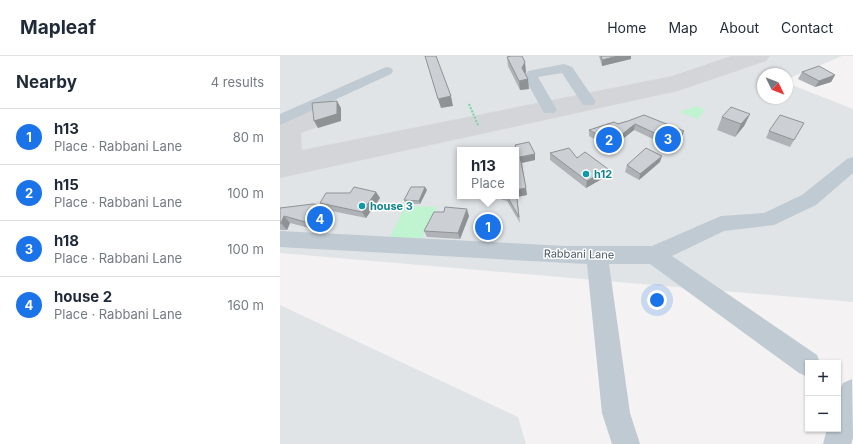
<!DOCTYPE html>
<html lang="en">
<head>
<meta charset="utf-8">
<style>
  body { margin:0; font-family:Inter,sans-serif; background:#f6f6f7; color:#1f2937 }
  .controls { position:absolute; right:12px; bottom:12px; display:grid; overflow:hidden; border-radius:0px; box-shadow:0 1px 3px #0004 }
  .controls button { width:36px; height:36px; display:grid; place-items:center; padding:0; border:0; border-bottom:1px solid #e0e1e3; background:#fff; color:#1f2937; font:20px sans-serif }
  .compass { position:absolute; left:477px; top:12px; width:36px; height:36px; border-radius:50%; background:#fff; box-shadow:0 1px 3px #0004; rotate:133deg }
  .you { position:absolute; left:377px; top:244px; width:14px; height:14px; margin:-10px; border:3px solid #fff; border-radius:50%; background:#1a73e8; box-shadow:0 0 0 6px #1a73e833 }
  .badge { display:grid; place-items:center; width:26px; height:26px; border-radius:50%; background:#1a73e8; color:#fff; font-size:13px; font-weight:700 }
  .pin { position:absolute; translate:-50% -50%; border:2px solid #fff; box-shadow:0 1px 4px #0006 }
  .popup { position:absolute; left:177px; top:91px; width:62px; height:52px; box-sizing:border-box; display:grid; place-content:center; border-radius:0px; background:#fff; filter:drop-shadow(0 1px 3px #0005); font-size:13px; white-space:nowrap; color:#747a83 }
  .popup b { font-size:15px; color:#1f2937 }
  .popup::after { content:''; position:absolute; left:50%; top:100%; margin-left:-8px; border:8px solid transparent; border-top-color:#fff }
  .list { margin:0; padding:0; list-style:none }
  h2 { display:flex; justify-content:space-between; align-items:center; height:52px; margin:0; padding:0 16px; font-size:17px }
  h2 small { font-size:13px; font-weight:400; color:#747a83 }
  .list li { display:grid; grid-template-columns:26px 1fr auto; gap:12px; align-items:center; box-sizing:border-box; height:56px; padding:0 16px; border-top:1px solid #e0e1e3 }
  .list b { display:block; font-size:15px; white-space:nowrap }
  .list p { margin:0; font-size:13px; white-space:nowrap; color:#747a83 }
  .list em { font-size:13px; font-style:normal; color:#747a83 }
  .map { position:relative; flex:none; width:573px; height:388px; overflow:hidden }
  header { display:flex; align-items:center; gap:24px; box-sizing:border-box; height:56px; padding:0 20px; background:#fff; border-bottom:1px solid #e0e1e3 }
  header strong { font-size:19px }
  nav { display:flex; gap:22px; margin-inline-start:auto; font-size:14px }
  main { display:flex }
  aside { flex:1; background:#fff }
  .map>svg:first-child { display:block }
  .airport { fill:#e1e4e7; fill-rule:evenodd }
  .green { fill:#c0f3d0 }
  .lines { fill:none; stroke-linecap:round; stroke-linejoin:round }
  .taxiway { fill:#d4d5d8; fill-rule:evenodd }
  .path { stroke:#75d49f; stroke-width:2; stroke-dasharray:2 1.5; stroke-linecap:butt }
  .minor { fill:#bfcad2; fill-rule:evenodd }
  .wall { fill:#afb3b7 }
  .shaded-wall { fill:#8f9295 }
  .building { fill:#ccd0d5; stroke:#8f9295 }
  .culture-dot { fill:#0f9aa8; stroke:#fff; stroke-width:1.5 }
  .labels { text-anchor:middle; stroke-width:3; stroke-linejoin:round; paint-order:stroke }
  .culture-label { font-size:11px; font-weight:bold; fill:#0d838f; stroke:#fff; text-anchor:start }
  .street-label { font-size:11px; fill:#485761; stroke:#fff }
</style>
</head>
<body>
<header>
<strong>Mapleaf</strong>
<nav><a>Home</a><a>Map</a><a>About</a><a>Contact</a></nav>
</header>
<main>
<aside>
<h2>Nearby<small>4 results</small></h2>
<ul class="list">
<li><span class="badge">1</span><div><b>h13</b><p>Place · Rabbani Lane</p></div><em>80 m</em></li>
<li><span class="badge">2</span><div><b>h15</b><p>Place · Rabbani Lane</p></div><em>100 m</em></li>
<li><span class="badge">3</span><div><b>h18</b><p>Place · Rabbani Lane</p></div><em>100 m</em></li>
<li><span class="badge">4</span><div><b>house 2</b><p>Place · Rabbani Lane</p></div><em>160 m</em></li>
</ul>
</aside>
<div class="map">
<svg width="573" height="388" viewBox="0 0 573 388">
  <rect width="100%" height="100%" fill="#f4f2f2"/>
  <path class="airport" d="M0,0H562L507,23V18H483V42H507V27L573,53V246L0,197ZM180,94H236V140H180Z
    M0,249L238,361L246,388H0Z"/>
  <path class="green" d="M417,50L425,54L418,63L399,56Z
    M125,150L157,151L140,186L107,187Z"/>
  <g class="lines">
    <path class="taxiway" d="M451,0H490L486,5L398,35L0,122V63C13,55 32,51 46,54L50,61L46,68L21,77L22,94L392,20Z"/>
    <path class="path" d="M189,48L198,69"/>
    <path class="minor" d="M284,8L292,11L316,46L313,49H303L282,17L258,21L277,54L274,57H264L244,21L248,15Z
      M106,11L111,12L113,15L111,18L0,69V58Z
      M573,101V117L536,149L494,169L444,175L392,200L537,299L540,307H528V321L519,317L370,208H329L350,357L360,388H332L322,357L307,208L0,191V175L285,190H372L441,160L484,157L522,139L567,103Z
      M572,323L573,382L571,388H543L547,373H558V338L563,327Z"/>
  </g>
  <path class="wall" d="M319,0H351V3L322,10Z
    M227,1L246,16L245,18L249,33L240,34L228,10Z
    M522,16L555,19L551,26L535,31L518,23Z
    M470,58L464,70L455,81L437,74L442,61Z
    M348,65L402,81L390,91L354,74L335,89L329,87L325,89L309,80V74Z
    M524,67L510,91L486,82L489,75Z
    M235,89L255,104L242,107L247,139L237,141L240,167L227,145L220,143V140H236Z
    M270,97L297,102L327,120L306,132L270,104Z
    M380,106L359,124L345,116L347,109Z
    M147,134L140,148H126L124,144Z
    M96,136L100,142L86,162L52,155L53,158L41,175L10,167L7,174H0V152L42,150L40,147Z
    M189,160L180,183L147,181L144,175Z"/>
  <path class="shaded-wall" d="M338,0H351V3L322,10V4Z
    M245,6L246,16L243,22L242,12Z
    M555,19L551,26L535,31L539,25Z
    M248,23L249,33L240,34L239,25Z
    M171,40L173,50L161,52L158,43Z
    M57,45L61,52V65L38,72L34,65Z
    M470,58L464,70L455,81L461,68Z
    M355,68L354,74L335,89L336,83Z
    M404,75L402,81L390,91L392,85Z
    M329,81V87L325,89L326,83Z
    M255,98V104L241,107L240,101Z
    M382,100L380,106L359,124L360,118Z
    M328,113L327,120L306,132L307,125Z
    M145,131L147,134L140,148L139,145Z
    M246,132L247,139L237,141L240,167L236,134Z
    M96,136L100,142L86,162L82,156Z
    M49,151L53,158L41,175L36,169Z
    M187,153L189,160L180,183L178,177Z
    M4,160L10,167L7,174L1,167Z"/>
  <path class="building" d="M145,0H156L171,40L158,43Z
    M231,0H242L245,6L242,12L248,23L239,25L227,1Z
    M321,0H338L322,4Z
    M539,10L555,19L539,25L522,16Z
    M57,45V58L34,65L32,47Z
    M451,51L470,58L461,68L442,61Z
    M364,59L404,75L392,85L355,68L336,83L329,81L326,83L309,74L334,66L338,68L348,65Z
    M500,59L524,67L514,84L489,75Z
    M249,86L255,98L240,101L246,132L236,134L239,161L227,140H236V94H227L236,92L235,89Z
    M289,92L297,102L305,96L328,113L307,125L270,97Z
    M366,92L382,100L360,118L347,109Z
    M74,131L96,136L82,156L40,147L46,137H70Z
    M131,131H145L139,145L124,144Z
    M33,148L49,151L36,169L4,160L1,167H0V152Z
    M165,151L187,153L178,177L144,175L154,156H164Z"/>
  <g class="culture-dot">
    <circle cx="306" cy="118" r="4"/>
    <circle cx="82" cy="150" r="4"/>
  </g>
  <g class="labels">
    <g class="culture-label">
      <text x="314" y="122">h12</text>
      <text x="90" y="154">house 3</text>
    </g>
    <g class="street-label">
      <text transform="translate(299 198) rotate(1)" y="4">Rabbani Lane</text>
    </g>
  </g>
</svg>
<div class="controls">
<button>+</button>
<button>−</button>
</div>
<svg class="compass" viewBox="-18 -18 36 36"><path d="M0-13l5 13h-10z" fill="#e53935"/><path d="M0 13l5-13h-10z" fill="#747a83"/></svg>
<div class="you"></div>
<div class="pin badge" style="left:208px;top:171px">1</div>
<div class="popup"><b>h13</b>Place</div>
<div class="pin badge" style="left:329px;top:84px">2</div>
<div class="pin badge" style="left:388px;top:83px">3</div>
<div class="pin badge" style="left:40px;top:163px">4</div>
</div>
</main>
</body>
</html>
